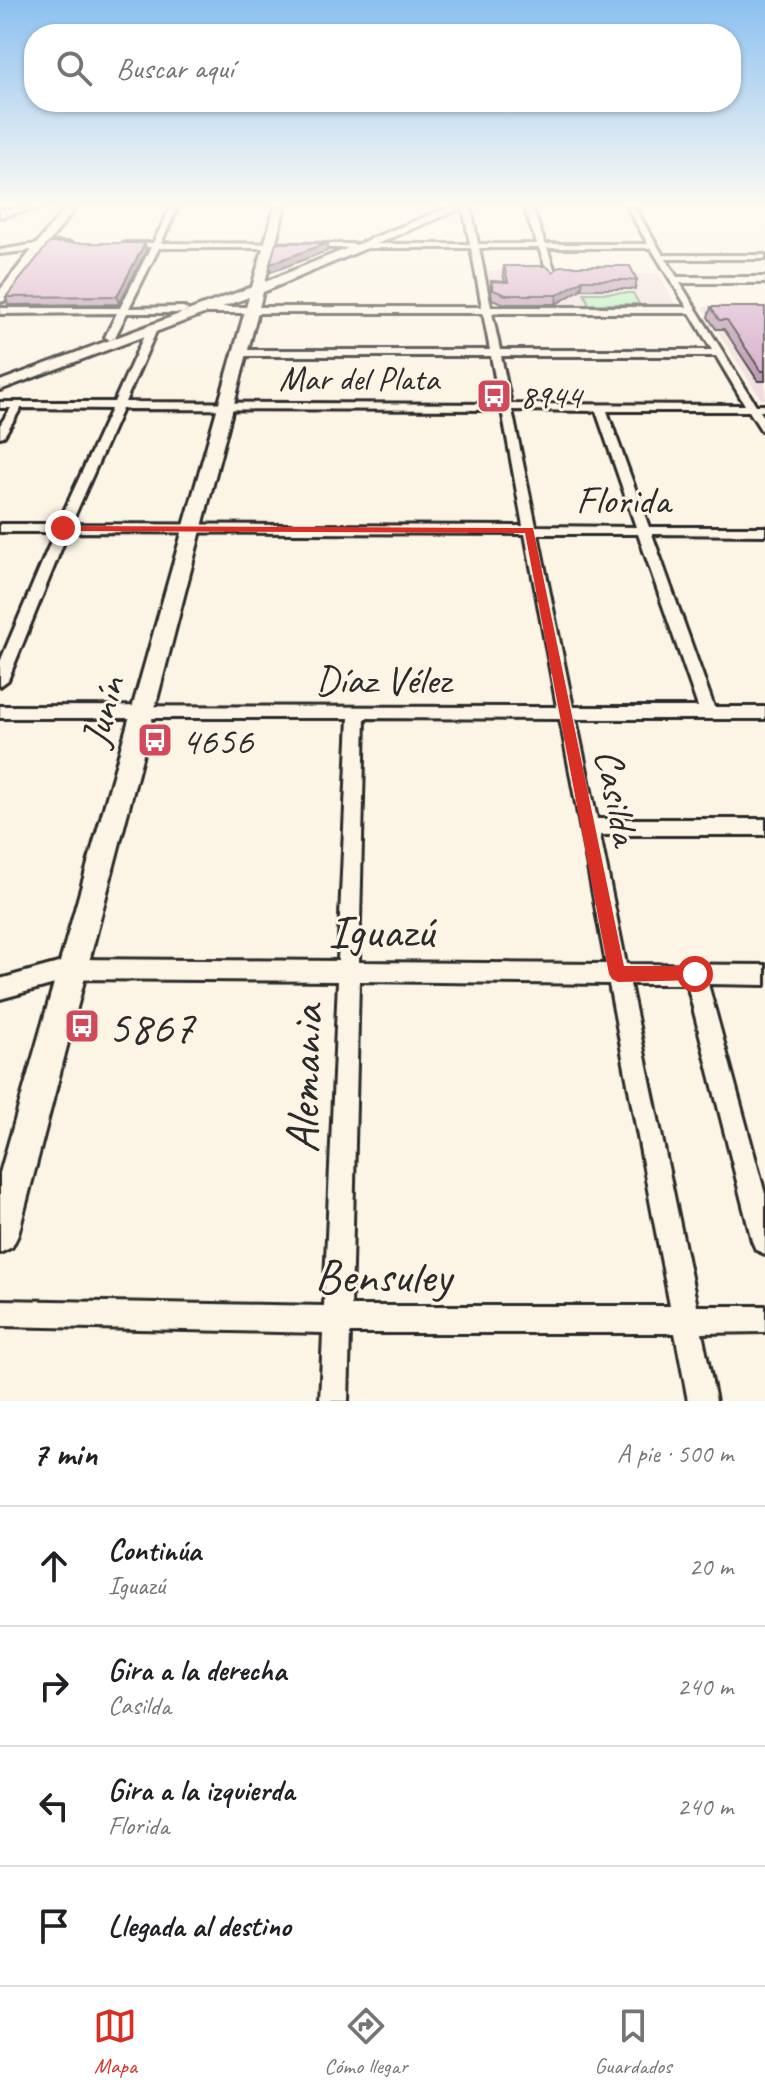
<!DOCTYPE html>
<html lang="es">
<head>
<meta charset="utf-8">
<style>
  body { margin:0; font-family:Caveat,sans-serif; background:#f6f6f6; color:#202124 }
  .stop { position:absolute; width:24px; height:24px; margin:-18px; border:6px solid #d93025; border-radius:50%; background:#fff }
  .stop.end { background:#d93025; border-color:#fff; box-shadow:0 2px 8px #0008 }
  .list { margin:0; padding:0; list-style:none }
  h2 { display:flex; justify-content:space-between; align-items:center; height:104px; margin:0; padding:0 32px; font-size:34px }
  h2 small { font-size:26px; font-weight:400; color:#757577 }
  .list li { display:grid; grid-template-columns:52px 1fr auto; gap:24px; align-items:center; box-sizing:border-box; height:120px; padding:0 32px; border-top:2px solid #e0e0e0 }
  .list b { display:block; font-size:30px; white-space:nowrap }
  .list p { margin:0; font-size:26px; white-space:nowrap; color:#757577 }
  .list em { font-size:26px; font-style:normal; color:#757577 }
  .icon { flex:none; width:44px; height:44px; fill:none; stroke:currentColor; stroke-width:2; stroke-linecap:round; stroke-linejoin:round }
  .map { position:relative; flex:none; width:765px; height:1401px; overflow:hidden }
  .search { position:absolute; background:#fff; box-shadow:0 2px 6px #0004; left:24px; right:24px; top:24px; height:88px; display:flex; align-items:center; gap:20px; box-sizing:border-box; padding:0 28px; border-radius:32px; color:#757577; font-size:30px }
  .sheet { height:584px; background:#fff }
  nav { display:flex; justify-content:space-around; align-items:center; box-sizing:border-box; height:112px; border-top:2px solid #e0e0e0; background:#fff; font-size:22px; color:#757577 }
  nav a { display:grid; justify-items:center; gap:4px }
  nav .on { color:#d93025 }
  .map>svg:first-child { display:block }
  .built { fill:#f0dddd }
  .green { fill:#b1efb6; stroke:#6e8d70; stroke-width:2 }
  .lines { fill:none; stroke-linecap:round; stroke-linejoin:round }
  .minor-casing { stroke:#2b2b2b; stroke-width:6 }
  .major-casing { stroke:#2b2b2b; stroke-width:6 }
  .minor { fill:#fcf5e5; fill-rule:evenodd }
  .major { fill:#fcf5e5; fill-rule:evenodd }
  .wall { fill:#b58fad; stroke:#2b2b2b; stroke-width:2 }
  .shaded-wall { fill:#94748d; stroke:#2b2b2b; stroke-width:2 }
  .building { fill:#d3a6c9; stroke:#2b2b2b; stroke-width:2 }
  .route { fill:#d93025 }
  .labels { text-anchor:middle; stroke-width:6; stroke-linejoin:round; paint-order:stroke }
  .far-street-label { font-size:34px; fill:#2b2b2b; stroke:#fcf5e5 }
  .far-poi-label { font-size:34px; fill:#2b2b2b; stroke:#fcf5e5; text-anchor:start }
  .street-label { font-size:40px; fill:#2b2b2b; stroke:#fcf5e5 }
  .poi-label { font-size:40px; fill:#2b2b2b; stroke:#fcf5e5; text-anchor:start }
  .near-street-label { font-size:48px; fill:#2b2b2b; stroke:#fcf5e5 }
  .near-poi-label { font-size:48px; fill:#2b2b2b; stroke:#fcf5e5; text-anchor:start }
</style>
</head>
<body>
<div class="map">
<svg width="765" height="1401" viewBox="0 0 765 1401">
  <rect width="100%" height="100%" fill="#fcf5e5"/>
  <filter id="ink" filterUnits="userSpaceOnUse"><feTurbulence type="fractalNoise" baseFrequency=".0125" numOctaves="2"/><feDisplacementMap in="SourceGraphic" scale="16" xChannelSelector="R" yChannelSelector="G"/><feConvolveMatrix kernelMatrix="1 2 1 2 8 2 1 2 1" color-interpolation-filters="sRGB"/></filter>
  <g filter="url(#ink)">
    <path class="built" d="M486,270H503L504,274H659L675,304L552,306L557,303L507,290H490Z
      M702,307H765V399H761Z"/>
    <path class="green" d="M584,293H633L639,304H589Z"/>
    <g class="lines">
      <defs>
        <path id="minor" d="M171,207H178L161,243L354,244L358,246L354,248H159L129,308L183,307L188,310L183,313H127L115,337L110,340L105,337L117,313L0,314V308H120L151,247H125L121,245L125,243H153Z
          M463,207H471L478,244H537L524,207H532L545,244H648L627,207H634L663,255H765V259H666L677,277H765V283H680L756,405H765V411H760L765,419V431L761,430L749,411H607L649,527H765V535L652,534L714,707H765V719H576L597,819H765V835H600L626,964L765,965V985L708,984L765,1194V1254L756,1250L752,1241L687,984H630L697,1306H765V1332L702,1333L716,1401H688L675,1333H350L348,1401H320L323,1333L0,1326V1300L324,1306L338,981L73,979L0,999V979L73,959L338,961L349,718H0V706L557,707L525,534L68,532L8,680L0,686V662L55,532H0V524H58L111,409L21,408L4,436L0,437V425L11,408H0V402H114L148,327L153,324L158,327L125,402L500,404L491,356H242L237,353L242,350H490L483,313H201L196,310L201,307H482L471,248H369L365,246L369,244H470ZM479,248H539L548,274L552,277L556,274L547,248H651L687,307H491ZM492,313H690L712,350H500ZM501,356H716L745,405L511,404ZM122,409L502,410L523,526L71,524ZM512,410L596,411L636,527L536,526ZM538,534H638L698,707H573ZM365,718L560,719L606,964L359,962ZM359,981L609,984L670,1306H351Z
          M7,208V212L0,213V209Z
          M42,243H70L74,245L0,254V250Z"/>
        <path id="major" d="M18,207H40L0,217V211Z
          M66,207H76L4,301L0,302V290Z
          M275,207H285L265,282L449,207H464L263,292L18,1235L12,1247L0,1253V1173L249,297L0,390V381L252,287Z"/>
      </defs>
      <use href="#minor" class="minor-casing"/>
      <use href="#major" class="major-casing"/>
      <use href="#minor" class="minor"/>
      <use href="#major" class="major"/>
    </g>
    <path class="wall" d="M146,251L119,304L8,305L6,297Z
      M504,266L553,272L637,280L635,289H581L556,304H505L492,299L491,290V281L505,282L503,274Z
      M711,307H765V381H758L724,329H716L708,317Z"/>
    <path class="shaded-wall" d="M145,243L146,251L119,304L117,296Z
      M327,243V251L271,272L270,264Z
      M583,280L581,289L556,304L557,295Z"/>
    <path class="building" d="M49,243H145L117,296L6,297Z
      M276,243H327L270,264Z
      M504,266H546L553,272L560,266H630L637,280H583L557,295H506L493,290L491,281L508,282Z
      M711,307H765V371H761L727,320H719Z"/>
  </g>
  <linearGradient id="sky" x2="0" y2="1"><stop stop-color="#8bc0f0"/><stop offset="0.51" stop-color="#fefaf3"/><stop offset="1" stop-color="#fefaf3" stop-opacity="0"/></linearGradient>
  <rect width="765" height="403" fill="url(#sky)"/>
  <path class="route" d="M59,526L533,528L624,966H695L701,968L703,974L701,980L618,982L612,979L609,974L525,533L63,531L58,528Z"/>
  <defs>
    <symbol id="bus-square" viewBox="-11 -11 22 22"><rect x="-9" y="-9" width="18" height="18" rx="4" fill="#d1495b" stroke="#fcf5e5"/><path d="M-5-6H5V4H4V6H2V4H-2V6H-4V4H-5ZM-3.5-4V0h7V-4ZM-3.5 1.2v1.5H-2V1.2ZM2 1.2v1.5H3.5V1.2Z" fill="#fff"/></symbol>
  </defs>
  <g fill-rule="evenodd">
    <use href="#bus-square" x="474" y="376" width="40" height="40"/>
    <use href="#bus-square" x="135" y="720" width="40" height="40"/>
    <use href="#bus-square" x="62" y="1006" width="40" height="40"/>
  </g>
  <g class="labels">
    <g class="far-street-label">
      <text x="359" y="390">Mar del Plata</text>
    </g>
    <g class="far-poi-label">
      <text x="520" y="408">8944</text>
    </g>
    <g class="street-label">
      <text x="623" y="513">Florida</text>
      <text x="383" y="693">Díaz Vélez</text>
      <text transform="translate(102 711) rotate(-75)" y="14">Junín</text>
      <text transform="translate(618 797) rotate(79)" y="14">Casilda</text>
    </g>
    <g class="poi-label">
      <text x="181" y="754">4656</text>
    </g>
    <g class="near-street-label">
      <text x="381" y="947">Iguazú</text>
      <text transform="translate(303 1079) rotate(-88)" y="17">Alemania</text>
      <text x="383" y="1292">Bensuley</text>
    </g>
    <g class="near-poi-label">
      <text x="108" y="1043">5867</text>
    </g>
  </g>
</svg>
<div class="stop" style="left:695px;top:974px"></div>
<div class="stop end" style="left:63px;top:528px"></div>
<div class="search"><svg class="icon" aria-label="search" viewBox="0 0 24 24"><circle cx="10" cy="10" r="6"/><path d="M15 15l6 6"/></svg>Buscar aquí</div>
</div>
<section class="sheet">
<h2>7 min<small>A pie · 500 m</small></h2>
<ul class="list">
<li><svg class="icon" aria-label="ahead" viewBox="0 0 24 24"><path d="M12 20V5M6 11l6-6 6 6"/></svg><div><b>Continúa</b><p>Iguazú</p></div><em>20 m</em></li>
<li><svg class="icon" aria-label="right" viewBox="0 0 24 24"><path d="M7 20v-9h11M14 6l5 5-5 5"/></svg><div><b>Gira a la derecha</b><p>Casilda</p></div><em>240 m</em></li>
<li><svg class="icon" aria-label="left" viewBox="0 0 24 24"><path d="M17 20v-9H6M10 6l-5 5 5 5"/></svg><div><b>Gira a la izquierda</b><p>Florida</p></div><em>240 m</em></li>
<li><svg class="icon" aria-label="arrive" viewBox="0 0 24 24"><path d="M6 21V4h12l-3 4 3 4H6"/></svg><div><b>Llegada al destino</b></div></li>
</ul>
</section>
<nav>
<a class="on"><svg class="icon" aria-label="map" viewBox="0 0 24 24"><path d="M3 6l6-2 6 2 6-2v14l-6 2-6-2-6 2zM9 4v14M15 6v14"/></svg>Mapa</a>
<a><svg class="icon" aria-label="directions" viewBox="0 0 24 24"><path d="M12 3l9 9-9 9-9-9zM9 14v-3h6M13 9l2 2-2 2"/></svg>Cómo llegar</a>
<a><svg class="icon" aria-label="saved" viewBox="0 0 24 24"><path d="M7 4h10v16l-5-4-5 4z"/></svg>Guardados</a>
</nav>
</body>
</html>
